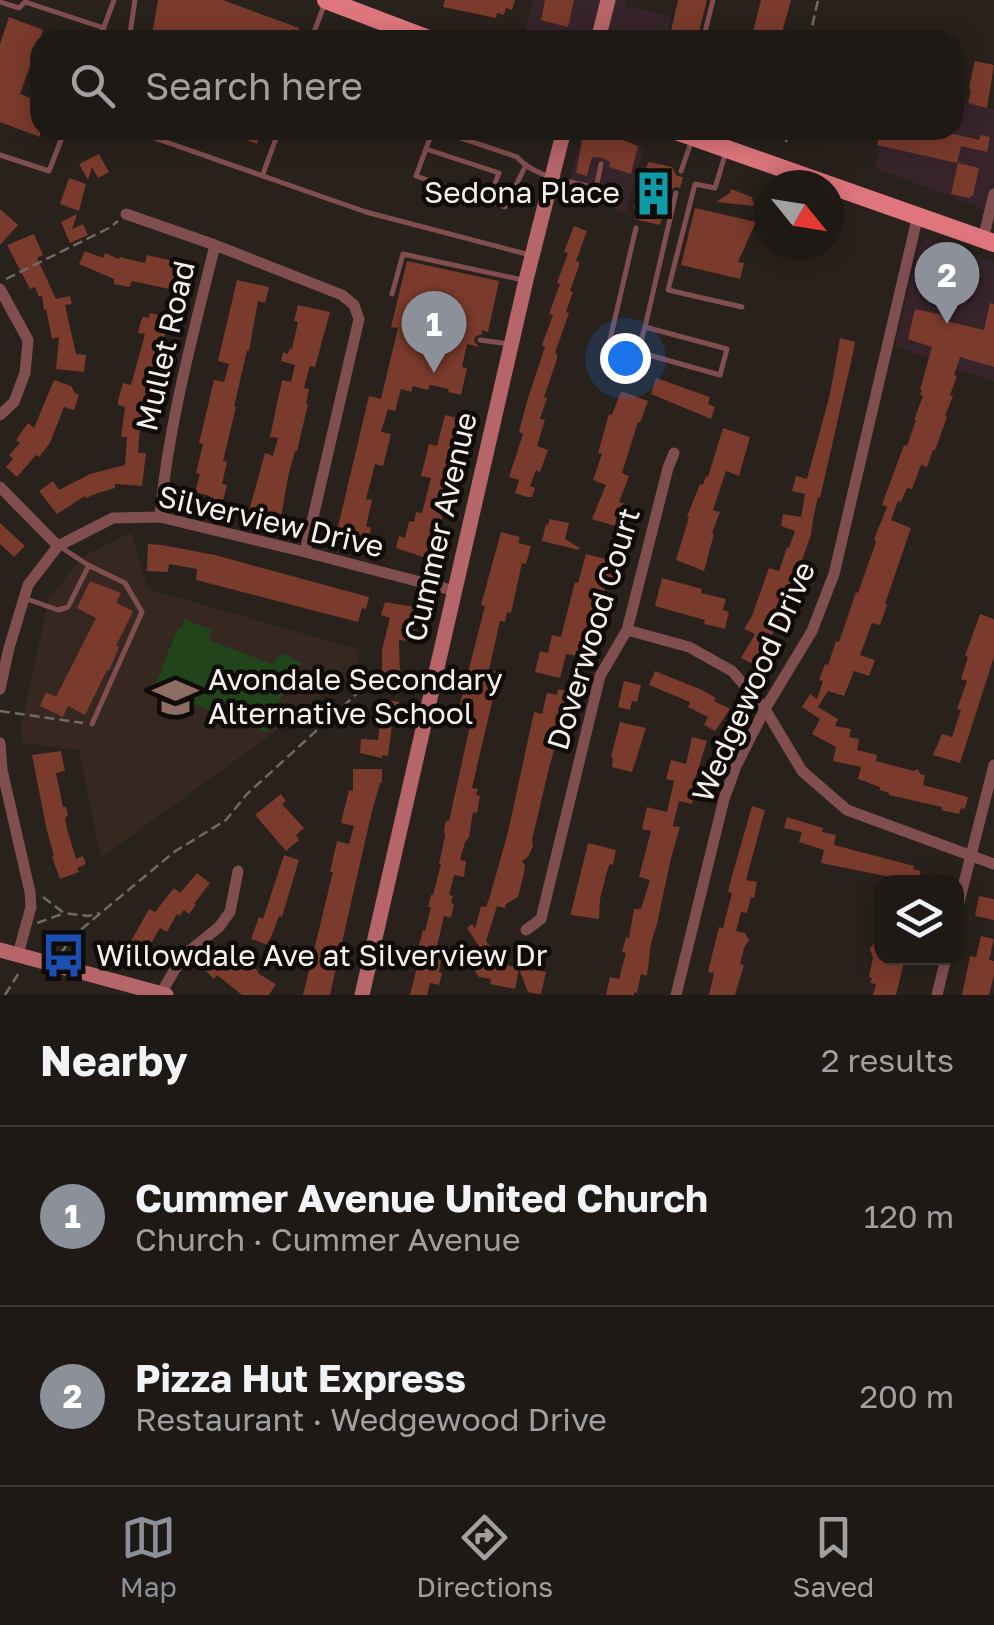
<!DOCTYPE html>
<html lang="en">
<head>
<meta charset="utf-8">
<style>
  body { margin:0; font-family:"Golos Text",sans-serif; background:#2b2622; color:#f1f3f6 }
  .controls { position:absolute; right:30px; bottom:30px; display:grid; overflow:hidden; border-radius:20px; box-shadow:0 5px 25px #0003 }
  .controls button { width:90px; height:90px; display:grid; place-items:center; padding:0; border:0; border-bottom:2px solid #3c3834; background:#1e1915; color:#f1f3f6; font:50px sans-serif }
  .compass { position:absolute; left:754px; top:170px; width:90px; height:90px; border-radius:50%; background:#1e1915; box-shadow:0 5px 25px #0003; rotate:120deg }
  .you { position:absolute; left:625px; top:358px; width:35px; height:35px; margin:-25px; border:8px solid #fff; border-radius:50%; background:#1a73e8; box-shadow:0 0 0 15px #1a73e833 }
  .badge { display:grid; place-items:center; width:65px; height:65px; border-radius:50%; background:#8c9099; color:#fff; font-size:32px; font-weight:700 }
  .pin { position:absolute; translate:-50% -82px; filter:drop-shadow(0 2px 5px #0008) }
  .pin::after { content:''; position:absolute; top:52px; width:35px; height:30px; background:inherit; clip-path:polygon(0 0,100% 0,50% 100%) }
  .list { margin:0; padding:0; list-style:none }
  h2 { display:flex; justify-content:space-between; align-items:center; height:130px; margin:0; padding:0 40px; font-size:42px }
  h2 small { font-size:32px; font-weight:400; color:#a1a0a0 }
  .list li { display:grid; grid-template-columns:65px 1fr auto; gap:30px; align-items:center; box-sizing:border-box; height:180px; padding:0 40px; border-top:2px solid #3c3834 }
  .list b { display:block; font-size:38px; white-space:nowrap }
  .list p { margin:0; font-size:32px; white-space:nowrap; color:#a1a0a0 }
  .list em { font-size:32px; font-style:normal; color:#a1a0a0 }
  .icon { flex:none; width:55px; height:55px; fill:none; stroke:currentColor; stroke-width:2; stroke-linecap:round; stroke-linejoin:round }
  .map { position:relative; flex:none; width:994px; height:995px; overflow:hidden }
  .search { position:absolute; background:#1e1915; box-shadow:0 5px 25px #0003; left:30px; right:30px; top:30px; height:110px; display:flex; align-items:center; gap:25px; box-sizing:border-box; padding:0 35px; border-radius:30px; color:#a1a0a0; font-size:38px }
  .sheet { height:490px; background:#1e1915 }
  nav { display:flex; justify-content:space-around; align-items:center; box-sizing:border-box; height:140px; border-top:2px solid #3c3834; background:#1e1915; font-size:28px; color:#a1a0a0 }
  nav a { display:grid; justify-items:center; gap:5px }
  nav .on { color:#8c9099 }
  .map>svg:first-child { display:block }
  .commercial { fill:#36242a }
  .built { fill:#362821 }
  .green { fill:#21441a }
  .building { fill:#7a3a2c }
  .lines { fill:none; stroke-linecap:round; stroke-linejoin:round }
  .path { stroke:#706965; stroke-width:2.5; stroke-dasharray:10 5; stroke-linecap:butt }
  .lane { stroke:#814e50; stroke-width:5 }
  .street { stroke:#814e50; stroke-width:11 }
  .secondary { stroke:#b66569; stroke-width:15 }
  .primary { stroke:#df767d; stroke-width:18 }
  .labels { text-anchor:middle; stroke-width:9; stroke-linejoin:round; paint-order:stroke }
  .poi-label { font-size:30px; fill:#f6f0ed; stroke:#0e0b09; text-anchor:start }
  .street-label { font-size:30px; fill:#f6f0ed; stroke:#0e0b09 }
</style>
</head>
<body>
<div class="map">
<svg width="994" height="995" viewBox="0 0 994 995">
  <rect width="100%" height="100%" fill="#28211c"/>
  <path class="commercial" d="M532,0H626V6L671,16L666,40H523Z
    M954,100L994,109V213L875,168L883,130H954Z
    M584,130H600L644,147L626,214L566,191Z
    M927,239L994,263V382L895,346L919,247Z"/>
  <path class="built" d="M131,533L148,589L360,650L357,672L101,858L79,750L22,743V722L49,598L83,557Z"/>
  <path class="green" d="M184,619L212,630L209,640L272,664L276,658L284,654L302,664L291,672L267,733L154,688L178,627L181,628Z"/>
  <path class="building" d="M158,0H223L299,28L295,40H151Z
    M445,0H515L512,10L506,8L504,15L497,13L496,18L443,7Z
    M545,0H574L568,27L541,20Z
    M678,0H707L697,40H669Z
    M761,0H791L780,40H751Z
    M9,17L43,30L20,94L40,102V137L0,122V44Z
    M975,61L994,65L987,108L968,103L971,90L969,87Z
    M221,130H262L257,144Z
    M584,130H595L638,146L631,174L609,167L610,162L603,158L592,157L587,176L576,173Z
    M881,130H937L979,140L980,135L990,137L987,152L961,146L957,163L877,145Z
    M99,154L109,172L98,178L92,167L88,180L79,164Z
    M649,162L672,167L677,176L683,177L680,188L675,187L670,191L660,225L634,219L637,209L634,208L640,185L637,184Z
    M958,163L979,168L973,195L969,198L951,194Z
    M69,178L86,184L79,211L60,204Z
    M731,189L752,197L754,206L716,202L730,193Z
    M695,208L756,222L738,262L744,263L740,279L681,265Z
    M0,209L18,225L0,245Z
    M77,214L72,229L83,224L88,235L70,243L61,222Z
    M574,226L587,231L576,261L579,262V266L570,291L573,292L566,312L569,313L555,353L557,354V359L544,397L547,398L540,419L545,420L537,446L548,450L540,472L536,470L530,486L535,488L532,497H527L515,493L519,480L509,477L523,434L519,432L528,398L545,347L542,345L553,315L549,314L560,284L557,283L568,253L564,252Z
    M34,234L43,255L37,258L56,299L70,296L72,304L65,305L76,354L86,355L84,372L56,369L59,337L52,339L46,309L44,310L42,295L39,297L35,287L30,289L7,245Z
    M85,251L103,258L105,253L119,259L120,257L145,263L147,255L190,265L183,292L132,281L129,287L114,284V279L79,264Z
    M407,261L499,281L488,332L482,330V334L475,337L474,341L479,347L467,344L462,367L467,368L461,395L448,392L449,389L430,385L428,390L413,386L411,392L401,389L395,411L388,409L381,432L391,434L383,466L375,464L366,499L372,500L366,526L371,528L368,541L351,536L350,539L336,535L369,396L381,399L398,328L391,327Z
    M237,280L269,287L265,303L258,301L249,351L247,350L234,407H236L223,461L227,462L222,484L227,485L222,505L209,502L210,496L195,492L200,474L196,473L203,444L199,443L214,380L224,382L229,364L218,361Z
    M990,303L994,304V367L960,357L954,375L957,376L950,395L953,396L945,416L947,417L937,445L935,450H933L927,467L921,465L912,489L907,488L901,502L898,501L891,520L911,528L885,604L887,605L880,625L872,623L860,655L875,660L869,676L854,671L844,696L828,691L818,707L838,719L835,726L851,729L849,737L859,739L857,750L877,755L876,761L914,771L918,769L920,774L925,775L923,785L968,797L965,809L961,808L959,814L941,810L942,807L889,795V793L880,790V787L858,779L861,767L833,761L836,747L812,734L820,719L802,707L810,694L817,699L823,681L819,680L825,664L828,665L836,641L839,642L856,592L858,593L876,542L874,539L887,507L882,505L884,499L904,445L907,446L916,420H914L923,396L920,395L922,390H920L932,347L908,339L915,309L947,316L946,321L984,330Z
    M298,305L330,312L315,367L310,366L307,376L304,388L309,389L306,404H308L297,451H295L288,477L281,518L249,511L265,453L273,456L278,438L270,437L282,380L291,382L295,365L281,361L283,352L288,354L290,348L292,349L298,322L294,321Z
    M150,313L169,317L159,362H156L153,377H150L140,428L138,453H146L142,486L115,484V488L98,493L86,498L85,496L57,514L39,491L53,481L59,490L90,474L125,465L127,437H121L125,407L118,405V401L123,383L131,385L145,334L138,333L141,321L143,317L149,318Z
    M840,338L855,342L853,353L820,498L818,497L813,519L811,535L781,619L755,665L741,658L755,634L744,629L752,616L769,568L779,571L787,547L789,548L795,531L781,526L783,514L801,517L805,494L792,491L796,476L807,479L830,394Z
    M656,378L710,397L708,404L715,407L711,419L651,394Z
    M54,380L71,386L75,393L79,395L74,410L64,407L50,443L39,457L36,455L17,477L6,467L13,459L9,455L20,443L16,440L28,423L34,428Z
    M621,391L648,401L640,423L638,422L622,473L629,476L619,502L629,505L622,528L592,519L606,485L593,480L602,454L598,453L609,414L612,415Z
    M445,415L465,420L432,560L396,548L399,536L405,538L409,521L414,522L416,512L422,513L431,478L421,476L429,444L437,446Z
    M723,428L750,437L739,476L726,471L713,510L720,512L712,533L714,534L704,571L676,560L689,517L687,516L700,484L703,485L706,476L708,477Z
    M550,519L569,523L565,539L580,548L579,550L542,541L546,524L548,525Z
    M0,523L25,546L14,557L0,544Z
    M501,532L520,537L518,543L531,546L526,564L522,563L511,613L507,612L505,622L500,621L489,670L499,672L472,788L478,789L476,795L480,796L477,813L473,812L469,837L465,842L460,860L466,861L464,877L454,875L449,895L453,896L451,903L454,904L451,918L444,916L434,959L441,960L439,972L442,973L439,985L430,983L427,995H410L419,958L416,957L423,930L425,931L431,907H428L431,895H433L441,864H439L445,836L444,829L446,821H449L473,712L459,708L485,606L481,605Z
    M148,544L162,545L215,555L369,597L366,609L362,608L358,622L196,580L197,569L169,564L168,572L147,571Z
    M586,554L617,562L611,585L606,584L593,634L583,632L577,656L566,654L560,678L535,672L540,651L548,653L552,635L561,637L575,582L578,583Z
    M662,578L702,589L701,593L726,599L723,610L729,612L725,629L704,624L705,620L655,606Z
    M90,581L121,593L116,603L133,611L116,646L119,647L109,671L107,670L85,715L68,706L63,717L40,706L46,692L56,697L96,618L77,608Z
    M385,602L421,608L411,641L399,640L400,674H382V650L390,618L381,615Z
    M980,614L994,619V657L960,763L933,755L942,734L952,737L961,710L957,709L967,681L961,679L968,657L965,656Z
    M655,671L702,690L716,698L714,701L730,709L715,731L704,725L708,717L688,707L690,702L649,685Z
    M624,681L641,685L637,702L632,701L630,710L618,707Z
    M558,689L570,692L548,772L532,840L533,846L528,857L522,861L525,865L524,873L518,897L506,904L505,908L497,906L486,941L491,947L489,949L491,954L499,963L527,970L534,971V969L546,972L541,994L532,993L528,992L519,969L515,989L490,984L491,979L479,977L465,958L479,946L467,928L472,924L475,929L481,906L486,907L490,896L508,832L534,712L542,714L547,693L557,695Z
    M385,699L399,702L394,725H392L388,756L382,755V758L360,753L361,739L378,740L380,722L376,721L380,706H383Z
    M620,722L646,728L632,772L612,767L613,758L611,757Z
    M692,737L707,741L692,789L695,790L692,804L679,801L673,826L680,827L671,858L657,924L651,943L647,976L641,974L637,993L634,992V995H606L610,977L619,979L626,953L622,952L626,937L629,938L634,909H641L650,880L639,877L651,831L642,829L647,807L667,812L674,781L666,779L671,760L686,764Z
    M61,751L65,771L56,773L63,807H66L68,816L65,817L67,829L76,859L83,856L86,864L77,868L79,872L60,879L52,857L54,856L47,831L32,755Z
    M353,769H382V783H380L372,811L330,995H303L333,872H330L337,841L349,844L354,826L341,823L349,790L353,791Z
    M281,794L286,801L282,804L304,828L296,835L299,840L286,851L255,815Z
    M752,806L765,810L746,880L757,882L754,898L751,897L747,913L741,912L736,931L745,933L749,940L744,948L740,964L744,965L735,995H709L714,973L708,972L714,947L719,927L723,928L732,893L728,892L732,876Z
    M787,817L823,828L822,832L836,835L834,845L914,866L913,869L921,871L918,882H899L900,879L821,863L824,850L799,842L802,832L784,828Z
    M588,843L616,850L613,865L610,864L607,871L600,899L599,919L571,915V913Z
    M284,855L299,860L282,917L279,916L268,945L251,939L259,917L263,919Z
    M197,873L210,883L194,904L196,905L189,914L184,910L179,916L177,914L167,932L160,928L149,947L145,961L114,954L117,943L120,944V940L131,941L149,909L155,912L174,888L180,893Z
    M979,896L994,899V920L975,916Z
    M981,936L994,939L989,960L994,961V975L989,995H962L970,956L976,957Z
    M878,937H882V958H905L896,995H873L876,984L870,983L872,978L869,977L873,958L870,949Z
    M229,947L243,961L244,960L257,970L259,974L276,984L269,995H242L217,975L214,979L205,970Z"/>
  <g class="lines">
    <path class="path" d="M809,40L818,0
      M786,142L789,130
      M6,279L109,228L118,221
      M0,711L83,723
      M43,897L64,913L88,916L99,913
      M37,923L62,914
      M62,952L72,937L174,852L226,820L247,794L362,689L389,682L417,687
      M5,995L20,971"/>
    <path class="lane" d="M0,2L19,8L25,2L104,28
      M99,40L114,0
      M129,40L135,0
      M311,40L325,3
      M703,40L713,0
      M138,130L146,135L366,212L530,255
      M433,130L416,176L505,207L525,167
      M437,130L517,157C535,178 570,181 596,188L601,164
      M426,149L499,173L488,201
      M726,152L715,188L695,184L668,290L742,307
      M0,155L49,171L65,130
      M681,171L692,140
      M263,174L279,130
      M636,228L609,344L638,352
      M392,294L403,254L523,280
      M645,327L638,352L720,375L727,349L645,327L676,193
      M480,340L509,344
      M59,546L88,565L125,583L142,612L92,724
      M27,599L58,610L68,607L88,567"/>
    <path class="street" d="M126,214L215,245L342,295L354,305L359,319L305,552
      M983,239L994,194
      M0,289L28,340L25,373L14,402L0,415
      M0,487L58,546
      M160,517C168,425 193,335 215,245
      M627,630L689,647L732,671L765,709L802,771L847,810L994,864
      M0,689L9,648L28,585L58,546L113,518L160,517L305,552L455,591
      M0,743L2,770L30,892L31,907L18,954
      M956,914L994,765
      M526,930L541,919L600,676L627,630L668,468L674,453
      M161,993L183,956L219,927L230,912L238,871
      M676,995L724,799L736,766L765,709L812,631L834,574L918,215
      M937,995L946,958"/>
    <path class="secondary" d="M598,40L608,0
      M0,950L166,995
      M362,995L526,280L564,130"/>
    <path class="primary" d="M326,0L431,40
      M673,130L994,243"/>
  </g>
  <defs>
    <symbol id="building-bare" viewBox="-9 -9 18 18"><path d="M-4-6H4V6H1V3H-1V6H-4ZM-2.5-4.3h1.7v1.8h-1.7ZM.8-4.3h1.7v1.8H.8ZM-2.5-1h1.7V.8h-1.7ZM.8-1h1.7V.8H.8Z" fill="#0f9aa8" stroke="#0e0b09" stroke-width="2.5" paint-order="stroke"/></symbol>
    <symbol id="school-bare" viewBox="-9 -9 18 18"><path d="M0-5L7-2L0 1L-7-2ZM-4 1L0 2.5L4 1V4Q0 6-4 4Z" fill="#8d6e63" stroke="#0e0b09" stroke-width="2.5" paint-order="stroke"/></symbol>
    <symbol id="bus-bare" viewBox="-9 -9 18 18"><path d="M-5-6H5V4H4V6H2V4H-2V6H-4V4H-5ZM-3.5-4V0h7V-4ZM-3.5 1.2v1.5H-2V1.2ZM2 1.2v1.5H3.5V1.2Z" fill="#1a4fb4" stroke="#0e0b09" stroke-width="2.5" paint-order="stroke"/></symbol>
  </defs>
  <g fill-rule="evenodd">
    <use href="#building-bare" x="622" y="162" width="63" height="63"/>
    <use href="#school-bare" x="144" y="666" width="63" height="63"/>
    <use href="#bus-bare" x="32" y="924" width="63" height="63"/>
  </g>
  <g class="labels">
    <g class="poi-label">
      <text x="620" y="203" text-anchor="end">Sedona Place</text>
      <text x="208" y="690">Avondale Secondary<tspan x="208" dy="34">Alternative School</tspan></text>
      <text x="96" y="966">Willowdale Ave at Silverview Dr</text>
    </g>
    <g class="street-label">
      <text transform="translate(166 346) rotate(-77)" y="10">Mullet Road</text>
      <text transform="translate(271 522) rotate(13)" y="10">Silverview Drive</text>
      <text transform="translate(441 527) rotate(-77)" y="10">Cummer Avenue</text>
      <text transform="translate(594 629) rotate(-73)" y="10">Doverwood Court</text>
      <text transform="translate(754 682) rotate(-66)" y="10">Wedgewood Drive</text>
    </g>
  </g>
</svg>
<div class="controls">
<button><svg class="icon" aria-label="layers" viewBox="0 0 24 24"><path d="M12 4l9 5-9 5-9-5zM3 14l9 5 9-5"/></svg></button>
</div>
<svg class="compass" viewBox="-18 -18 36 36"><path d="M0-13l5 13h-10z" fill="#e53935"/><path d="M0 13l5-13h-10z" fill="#a1a0a0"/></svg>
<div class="you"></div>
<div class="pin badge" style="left:434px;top:373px">1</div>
<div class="pin badge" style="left:947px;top:324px">2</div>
<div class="search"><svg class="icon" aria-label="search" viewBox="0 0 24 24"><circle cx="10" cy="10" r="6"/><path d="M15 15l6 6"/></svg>Search here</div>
</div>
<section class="sheet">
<h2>Nearby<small>2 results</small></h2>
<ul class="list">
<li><span class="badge">1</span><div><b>Cummer Avenue United Church</b><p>Church · Cummer Avenue</p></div><em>120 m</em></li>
<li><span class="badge">2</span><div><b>Pizza Hut Express</b><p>Restaurant · Wedgewood Drive</p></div><em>200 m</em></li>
</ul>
</section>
<nav>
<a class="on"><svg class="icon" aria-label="map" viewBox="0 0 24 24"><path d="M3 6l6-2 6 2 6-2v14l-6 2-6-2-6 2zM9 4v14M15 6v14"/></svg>Map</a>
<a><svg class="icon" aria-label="directions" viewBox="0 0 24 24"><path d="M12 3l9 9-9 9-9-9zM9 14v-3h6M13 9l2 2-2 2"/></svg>Directions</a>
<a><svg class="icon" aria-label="saved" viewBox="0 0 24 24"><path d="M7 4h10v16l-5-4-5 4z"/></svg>Saved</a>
</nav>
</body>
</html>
